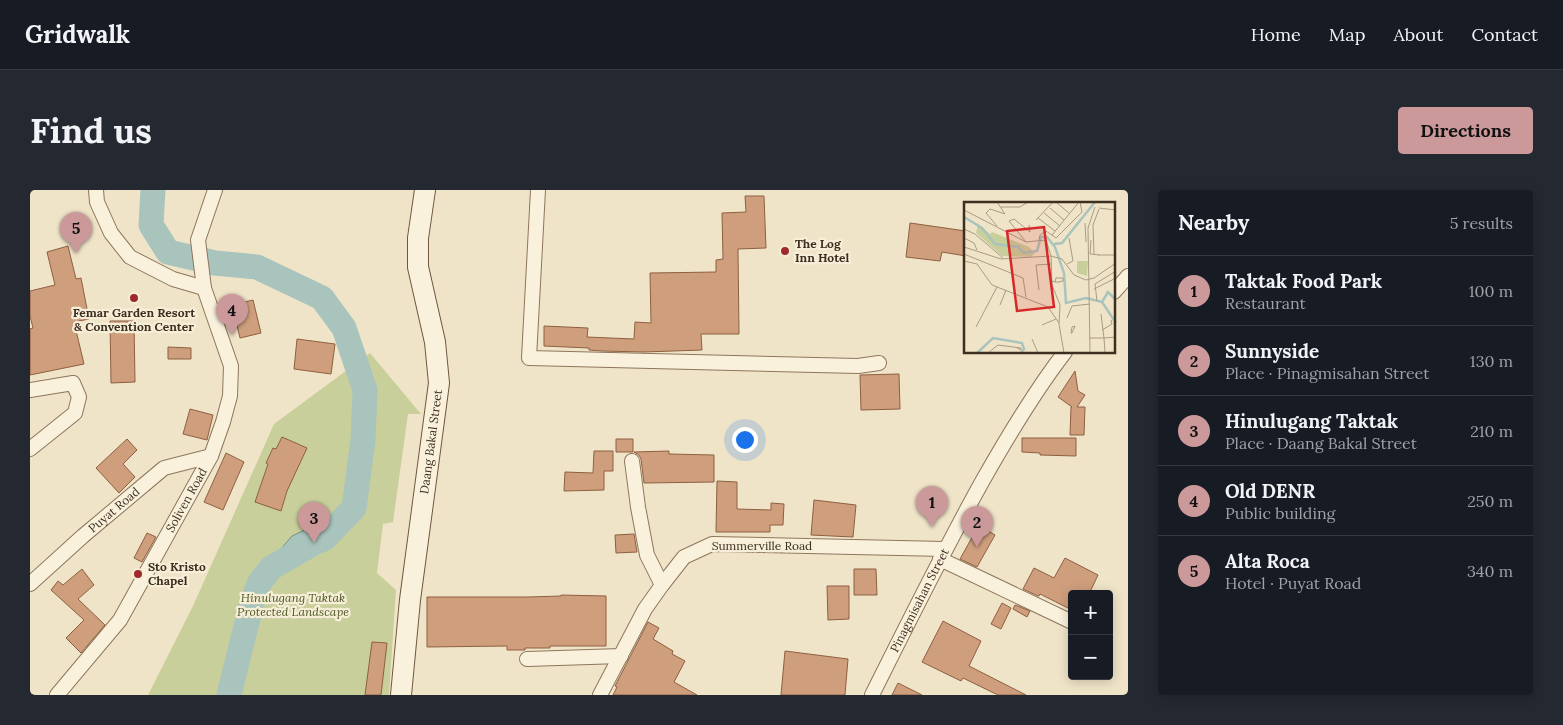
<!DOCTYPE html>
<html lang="en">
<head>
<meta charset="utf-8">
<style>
  body { margin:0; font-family:Lora,serif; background:#242831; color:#f1f3f6 }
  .controls { position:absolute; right:15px; bottom:15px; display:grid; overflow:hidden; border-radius:5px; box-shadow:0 2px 12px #0003 }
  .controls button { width:45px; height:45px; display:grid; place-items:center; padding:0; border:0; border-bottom:1px solid #363941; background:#171b24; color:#f1f3f6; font:25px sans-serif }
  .you { position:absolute; left:714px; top:249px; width:18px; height:18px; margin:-12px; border:4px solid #fff; border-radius:50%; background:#1a73e8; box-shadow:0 0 0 8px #1a73e833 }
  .badge { display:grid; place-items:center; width:32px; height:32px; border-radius:50%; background:#cc999b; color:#111; font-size:16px; font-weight:700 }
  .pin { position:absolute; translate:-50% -41px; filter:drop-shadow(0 1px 2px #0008) }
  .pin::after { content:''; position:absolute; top:26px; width:18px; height:15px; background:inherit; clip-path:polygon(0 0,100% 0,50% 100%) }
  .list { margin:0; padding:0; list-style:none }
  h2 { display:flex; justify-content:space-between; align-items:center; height:65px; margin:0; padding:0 20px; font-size:21px }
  h2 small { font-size:16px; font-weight:400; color:#9ea1a6 }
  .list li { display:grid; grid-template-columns:32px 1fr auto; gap:15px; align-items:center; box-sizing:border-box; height:70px; padding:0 20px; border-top:1px solid #363941 }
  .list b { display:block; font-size:19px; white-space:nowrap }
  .list p { margin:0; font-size:16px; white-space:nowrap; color:#9ea1a6 }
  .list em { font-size:16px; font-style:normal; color:#9ea1a6 }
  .map { position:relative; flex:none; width:1098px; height:505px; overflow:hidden; border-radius:5px }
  header { display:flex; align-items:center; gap:30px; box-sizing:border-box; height:70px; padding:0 25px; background:#171b24; border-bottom:1px solid #363941 }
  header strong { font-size:24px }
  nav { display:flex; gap:28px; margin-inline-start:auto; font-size:18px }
  .intro { display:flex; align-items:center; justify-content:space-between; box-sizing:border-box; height:120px; padding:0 30px }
  h1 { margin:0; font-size:35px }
  .button { padding:12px 22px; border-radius:5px; background:#cc999b; color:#111; font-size:18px; font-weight:700 }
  main { display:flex; gap:30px; padding:0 30px }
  aside { flex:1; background:#171b24; border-radius:5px; box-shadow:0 2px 12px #0003 }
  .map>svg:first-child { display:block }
  .green { fill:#c9cf9b }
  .water { fill:#a9c4bc; stroke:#6f938a }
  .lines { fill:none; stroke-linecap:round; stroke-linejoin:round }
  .river { stroke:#a9c4bc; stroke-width:25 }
  .building { fill:#cf9f7d; stroke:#8d5f41 }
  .street-casing { stroke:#8d765c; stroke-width:16 }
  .secondary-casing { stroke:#6f573f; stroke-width:22 }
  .street { stroke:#faf1dc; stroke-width:14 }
  .secondary { stroke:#faf1dc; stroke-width:20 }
  .poi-dot { fill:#9e2a2b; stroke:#f7eed8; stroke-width:2 }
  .labels { text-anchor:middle; stroke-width:4.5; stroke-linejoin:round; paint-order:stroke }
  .poi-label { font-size:12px; font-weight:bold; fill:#3d2e20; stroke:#f7eed8; text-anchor:start }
  .street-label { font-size:12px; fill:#3d2e20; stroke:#f7eed8 }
  .park-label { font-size:12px; font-style:italic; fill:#4d5a26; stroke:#f7eed8 }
  .inset-river { fill:none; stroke:#a9c4bc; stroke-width:2.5 }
  .inset-road { fill:none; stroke:#a89b85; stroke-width:1 }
  .view { fill:#d62828; fill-opacity:0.15; stroke:#d62828; stroke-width:2.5 }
  .inset-edge { fill:none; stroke:#3d2e20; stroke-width:2.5 }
</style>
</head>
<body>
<header>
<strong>Gridwalk</strong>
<nav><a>Home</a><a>Map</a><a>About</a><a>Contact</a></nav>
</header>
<div class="intro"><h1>Find us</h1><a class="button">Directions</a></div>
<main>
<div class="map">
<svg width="1098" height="505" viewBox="0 0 1098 505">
  <rect width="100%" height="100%" fill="#f0e4c8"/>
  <path class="green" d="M340,163L391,224H378L363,332L353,334L347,383L366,400L359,505H118L163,416L244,234Z"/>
  <path class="water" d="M277,339L294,349L298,360L281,365L273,372L257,375L247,381L234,395L222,412L226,388L262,346Z"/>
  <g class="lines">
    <path class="river" d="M123,0L121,35L138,62L185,73L227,77L292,108L314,138L335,200L333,250L324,318L294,349L284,353L241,378L230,392L222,412L199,505"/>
  </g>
  <path class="building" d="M715,6H734L736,58L708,59L709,144H671L672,160L614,162L571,161L559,160V158L514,156V136L558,138L557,147L604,149L605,132L621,133L620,83L686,82V70L693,69L692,23L716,22Z
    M880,33L936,41V66L912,62L910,71L876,67Z
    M38,56L46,89L51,88L59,129L44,132L54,174L0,185V139L3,138L0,126V101L25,95L17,62Z
    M223,110L231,143L210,148L202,115Z
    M80,131H104L105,192L81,193Z
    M267,149L305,154L301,184L264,179Z
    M138,157L161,158V169H138Z
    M1045,181L1048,201L1055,205L1047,217H1055L1054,245H1040L1041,217H1042L1028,207Z
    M869,184L870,219L831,220L830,185Z
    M160,219L183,225L177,250L153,244Z
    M252,247L277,258L257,301L251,321L225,312L238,274L236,273L243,258L246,259Z
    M992,248H1046V266L1010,265V263L992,262Z
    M97,249L107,260L93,274L105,287L89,303L66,278Z
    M586,249H603V262H586Z
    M564,261H583V281H574V300L534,301L535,282L563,283Z
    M639,261V264L684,265V292L614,293L611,269L609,265L604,262Z
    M196,263L214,272L193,320L174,312Z
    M687,291L707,292V319L741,320V313L754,314L753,335H740V342H686Z
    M784,310L826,315L823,347L781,345Z
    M949,335L965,345L947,377L930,369Z
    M117,343L126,347L112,372L104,368Z
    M604,344L607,362L586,363L585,345Z
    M1035,368L1068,385L1059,404H1042V420L1010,404L1009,406H1008L993,399L1004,378L1024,388Z
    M52,379L64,395L48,409L75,435L51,463L36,448L54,430L21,400L28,391L33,395Z
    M824,379H846L847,405H824Z
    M797,396H819V429L798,430Z
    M531,405L576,406V456H520V458H495V460H477V456L397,457V407H498L531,406Z
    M972,413L981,418L971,439L961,434Z
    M985,415L1000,421L997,427L983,419Z
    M913,431L951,451L939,476L996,505H968L933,488L931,491L892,472Z
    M618,432L629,438L623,449L643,461L642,464L655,471L644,492L667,505H583L587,497L585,496Z
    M342,452L357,453L351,505H335Z
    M755,461L818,469L815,505H751Z
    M868,493L892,505H862Z"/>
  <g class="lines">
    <defs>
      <g id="street">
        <path d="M66,0L67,12L81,43L100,67L143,89L174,98"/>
        <path d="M508,0L499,168L828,176L849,173"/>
        <path d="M1084,102L1098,86"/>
        <path d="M0,200L43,193L49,207L45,223L0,259"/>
        <path d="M602,271L608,317L617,365L632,395"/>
        <path d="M910,369L1042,432"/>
        <path id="s1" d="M0,394L53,346L134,278L181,266"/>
        <path d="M497,469L591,466"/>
        <path id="s2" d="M27,505L90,430L181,266L193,232L200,206L201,176L174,98L168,50L185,0"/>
        <path d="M570,505L615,419L632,395L654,367L682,354L915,359"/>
        <path id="s3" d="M842,505C878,433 914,360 953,290C978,246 1004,202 1035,162"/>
      </g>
      <g id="secondary">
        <path id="s4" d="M371,505L380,410L409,193L405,152L388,77V48L395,0"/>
      </g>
    </defs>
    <use href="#street" class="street-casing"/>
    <use href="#secondary" class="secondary-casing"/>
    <use href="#street" class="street"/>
    <use href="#secondary" class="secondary"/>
  </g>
  <g class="poi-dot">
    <circle cx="755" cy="61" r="5"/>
    <circle cx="104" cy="108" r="5"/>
    <circle cx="108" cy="384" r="5"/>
  </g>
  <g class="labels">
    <g class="poi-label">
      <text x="765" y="58">The Log<tspan x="765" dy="14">Inn Hotel</tspan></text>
      <text x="104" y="127" text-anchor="middle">Femar Garden Resort<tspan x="104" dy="14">&amp; Convention Center</tspan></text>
      <text x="118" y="381">Sto Kristo<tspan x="118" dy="14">Chapel</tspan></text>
    </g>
    <g class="street-label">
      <text dy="4" stroke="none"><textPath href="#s4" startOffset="255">Daang Bakal Street</textPath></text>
      <text dy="4" stroke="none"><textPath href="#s2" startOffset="235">Soliven Road</textPath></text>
      <text dy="4" stroke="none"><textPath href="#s1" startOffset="112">Puyat Road</textPath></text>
      <text x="732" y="360">Summerville Road</text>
      <text dy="4" stroke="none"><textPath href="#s3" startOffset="106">Pinagmisahan Street</textPath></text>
    </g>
    <g class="park-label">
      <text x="263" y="412">Hinulugang Taktak<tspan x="263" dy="14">Protected Landscape</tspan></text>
    </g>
  </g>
  <g transform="translate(934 12)">
    <rect width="151" height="151" fill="#f0e4c8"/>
    <path d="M14,22L26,32L28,30L65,45L71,51L67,55L38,54L12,31ZM113,59H124L123,74L113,71Z" fill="#c9cf9b"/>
    <path class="inset-river" d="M0,15L18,26L31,42L54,45L60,51L73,49L77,35H83L91,45L100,71L102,101L122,96L138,100L144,90L152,98M90,42L98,41L131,0M138,100L152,121M13,151L29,136L58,141L60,147L57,151"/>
    <path class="inset-road" d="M92,0L106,12M37,5H56L64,0M86,6L100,18M135,6L152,8M0,8L62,40L82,38L87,54L37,57L0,45M80,11L96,24M74,16L91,29M72,18L89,0M121,21L122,40M33,24L22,11L26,7L41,12L33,0M0,27L11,32L39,56M88,33L115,0M0,36L10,41L13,48M75,38L76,33L82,29L92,36L118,10L116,0M127,38L126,52L135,53M62,40L45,19L50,17L66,30L65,23M0,52L59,76L62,95M130,52L129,23L135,7M134,53H152M0,59L13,62L28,83L84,105L95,121M103,62L109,59L105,36M88,79L91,80H95L99,79V76H92L91,80M130,87L152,76M75,88L72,63L88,62M133,99L131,82L152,69M36,103L42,88M137,112L140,136L152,135M103,116L108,104L126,102M78,123L92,117M111,124L108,131H107L108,125ZM12,125L33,85M138,128L148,122L147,118M125,136H140L141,151M68,137L74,151M24,151L34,143L57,146V148L53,146M100,151L95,122L96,103L88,83L87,54L98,57L110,73L122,78L130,76L152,61M126,151L124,26L131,5"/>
    <path class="view" d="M80,25L90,105L53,109L43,29Z"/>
    <rect width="151" height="151" class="inset-edge"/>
  </g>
</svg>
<div class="controls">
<button>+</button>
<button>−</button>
</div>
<div class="you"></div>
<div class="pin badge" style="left:902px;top:337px">1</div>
<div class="pin badge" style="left:947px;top:357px">2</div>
<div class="pin badge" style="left:284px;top:353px">3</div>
<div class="pin badge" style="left:202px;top:145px">4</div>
<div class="pin badge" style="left:46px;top:63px">5</div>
</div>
<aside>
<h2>Nearby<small>5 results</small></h2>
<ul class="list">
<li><span class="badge">1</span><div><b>Taktak Food Park</b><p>Restaurant</p></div><em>100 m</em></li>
<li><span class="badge">2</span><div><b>Sunnyside</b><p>Place · Pinagmisahan Street</p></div><em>130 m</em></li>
<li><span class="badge">3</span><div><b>Hinulugang Taktak</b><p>Place · Daang Bakal Street</p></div><em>210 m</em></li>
<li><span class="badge">4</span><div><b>Old DENR</b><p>Public building</p></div><em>250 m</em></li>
<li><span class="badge">5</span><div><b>Alta Roca</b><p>Hotel · Puyat Road</p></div><em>340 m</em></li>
</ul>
</aside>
</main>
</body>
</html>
